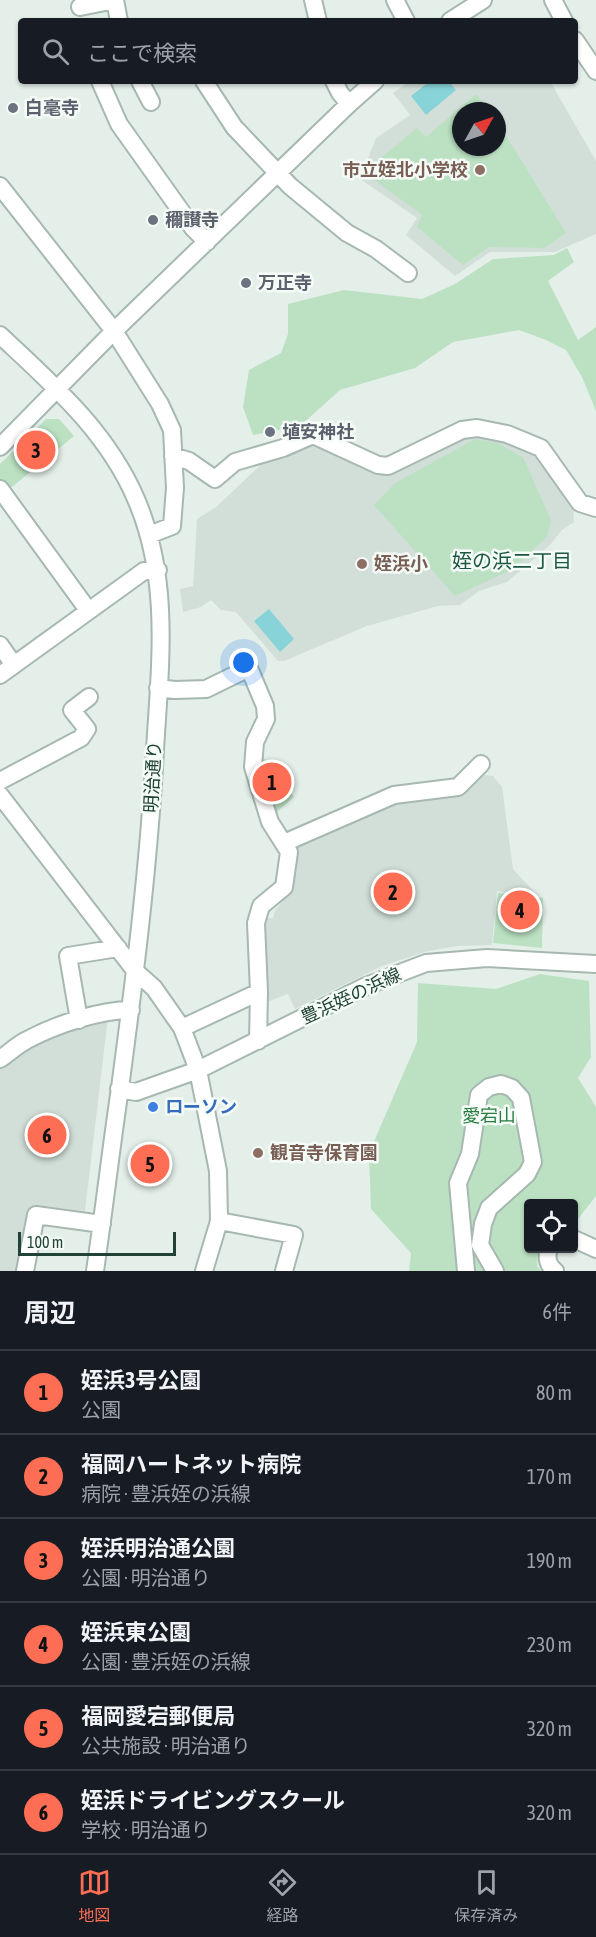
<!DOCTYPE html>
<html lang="ja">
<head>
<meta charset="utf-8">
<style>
  body { margin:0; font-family:"Asap Condensed","Noto Sans JP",sans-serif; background:#20242c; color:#f1f3f6 }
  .controls { position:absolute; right:18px; bottom:18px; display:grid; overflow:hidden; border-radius:6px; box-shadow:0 2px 4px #0004 }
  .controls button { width:54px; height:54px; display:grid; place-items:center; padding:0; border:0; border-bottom:2px solid #363941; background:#171b24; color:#f1f3f6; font:30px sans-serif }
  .compass { position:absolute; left:452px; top:102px; width:54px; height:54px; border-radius:50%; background:#171b24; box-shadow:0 2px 4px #0004; rotate:50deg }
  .scale { position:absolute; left:18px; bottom:15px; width:158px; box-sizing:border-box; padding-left:6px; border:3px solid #214337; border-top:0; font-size:16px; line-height:21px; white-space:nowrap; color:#214337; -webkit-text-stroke:4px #f5fbf7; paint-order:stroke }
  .you { position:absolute; left:244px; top:663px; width:21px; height:21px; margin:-15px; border:4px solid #fff; border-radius:50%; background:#1a73e8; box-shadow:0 0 0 9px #1a73e833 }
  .badge { display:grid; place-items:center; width:39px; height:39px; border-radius:50%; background:#fd6e54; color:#111; font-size:20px; font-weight:700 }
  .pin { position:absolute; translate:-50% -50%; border:3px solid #fff; box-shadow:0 2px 6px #0006 }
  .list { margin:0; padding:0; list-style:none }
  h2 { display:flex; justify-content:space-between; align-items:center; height:78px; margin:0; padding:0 24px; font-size:26px }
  h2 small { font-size:20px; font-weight:400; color:#9ea1a6 }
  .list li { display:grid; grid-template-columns:39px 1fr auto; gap:18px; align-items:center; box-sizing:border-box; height:84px; padding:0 24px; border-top:2px solid #363941 }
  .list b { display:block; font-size:22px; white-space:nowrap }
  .list p { margin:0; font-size:20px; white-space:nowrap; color:#9ea1a6 }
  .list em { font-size:20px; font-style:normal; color:#9ea1a6 }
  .icon { flex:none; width:33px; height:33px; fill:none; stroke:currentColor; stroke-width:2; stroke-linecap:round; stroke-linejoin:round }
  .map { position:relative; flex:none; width:596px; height:1271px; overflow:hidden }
  .search { position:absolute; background:#171b24; box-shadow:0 2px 4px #0004; left:18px; right:18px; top:18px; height:66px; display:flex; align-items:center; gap:15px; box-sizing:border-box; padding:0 21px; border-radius:6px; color:#9ea1a6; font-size:22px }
  .sheet { height:582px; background:#171b24 }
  nav { display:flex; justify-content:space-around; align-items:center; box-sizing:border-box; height:84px; border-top:2px solid #363941; background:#171b24; font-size:16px; color:#9ea1a6 }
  nav a { display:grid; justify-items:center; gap:3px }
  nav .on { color:#fd6e54 }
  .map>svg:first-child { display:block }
  .built { fill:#d2dfd8; fill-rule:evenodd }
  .green { fill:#bbe1c2 }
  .water { fill:#88d3d8 }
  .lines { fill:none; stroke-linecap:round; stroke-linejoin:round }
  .minor-casing { stroke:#a6b8b0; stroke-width:20 }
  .minor { stroke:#fff; stroke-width:16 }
  .worship-dot { fill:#6b7280; stroke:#f5fbf7; stroke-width:2 }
  .education-dot { fill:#8d6e63; stroke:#f5fbf7; stroke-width:2 }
  .shop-dot { fill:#3f7fe0; stroke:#f5fbf7; stroke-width:2 }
  .labels { text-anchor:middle; stroke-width:5; stroke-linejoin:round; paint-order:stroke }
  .worship-label { font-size:18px; font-weight:bold; fill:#5b616d; stroke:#f5fbf7; text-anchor:start }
  .education-label { font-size:18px; font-weight:bold; fill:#785e54; stroke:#f5fbf7; text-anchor:start }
  .street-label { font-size:18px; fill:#214337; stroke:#f5fbf7 }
  .shop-label { font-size:18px; font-weight:bold; fill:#366cbe; stroke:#f5fbf7; text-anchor:start }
  .park-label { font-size:18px; fill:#287d41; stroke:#f5fbf7 }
  .neighbourhood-label { font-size:20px; fill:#1b5743; stroke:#f5fbf7 }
</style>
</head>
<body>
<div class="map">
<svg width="596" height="1271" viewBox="0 0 596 1271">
  <rect width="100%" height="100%" fill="#e4efe9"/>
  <path class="built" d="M410,81H550L596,161V234L555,252H490L455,276L406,235L417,218L360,179L376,138L410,115L393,93ZM461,111H497V147H461Z
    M478,431L537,454L573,504L574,522L562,530L549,546L507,582L479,591L460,605L438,606L367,626L284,661H278L236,612L221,610L211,600L201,607L183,612L180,589L193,586L197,519L216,507L267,459L312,440L379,469Z
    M485,775L493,776L502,787L513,869L538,896L497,891L492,945L458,946L428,951L382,966L295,1009L288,994L264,1003L263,919L273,918L275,910L290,893L295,880L297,843L405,800L464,794L478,777Z
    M108,1017L85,1211L35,1205L32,1209L22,1271H0V1065L26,1046Z"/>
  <path class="green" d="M476,94L489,111H461V147H497V121L566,233L544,248L489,247L463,265L417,227L422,215L369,176L375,163L417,128L426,137Z
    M567,248L574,262L548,281L578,340L596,327V411L582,377L566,350L546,340L519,330L453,342L415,368L340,390L300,426L253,435L243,407L249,370L281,353L288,334V304L344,290L422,299L455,284L493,259L554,255Z
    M46,419H59L74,436L7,491L0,482V464Z
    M475,439L497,443L523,457L551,520L547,537L511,570L455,596L374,505L395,483Z
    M265,759L294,797L272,816L257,766Z
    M498,893L543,898L542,948L493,943Z
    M540,974L589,981L591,1057L578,1078L596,1107V1196L574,1224V1204H528V1248L538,1249L537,1266L541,1271H409L411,1253L371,1209L369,1153L417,1042L418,983L496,989Z"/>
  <path class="water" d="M430,81H448L456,90L426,115L411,96Z
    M269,609L294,639L280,652L254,621Z"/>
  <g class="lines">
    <defs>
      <path id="minor" d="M313,0L318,21
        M395,0L406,21
        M553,0L564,21
        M80,7L115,0L119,21
        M450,21L483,0
        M575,40L596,71
        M100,81L119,124L193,228L207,242
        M140,81L151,102
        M204,81L234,127L290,186L347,233L376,249L408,273
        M334,81L340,93L349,104
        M0,186L114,331L160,404L172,430L175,488L172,526L149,535
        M0,335C52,384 107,431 136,499C171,580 160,664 155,750C149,863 135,975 120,1088C111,1149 104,1210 95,1271
        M0,447L114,331L349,104L375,81
        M173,456L189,461L215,479L235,462L283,448L313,435L378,465L388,466L462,430L477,428L507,434L541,448L580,503L596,508
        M0,489L88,610
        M0,645L14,665
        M0,675L144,571L158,570
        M158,688L175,690L206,689L249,668L265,706L266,719L255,742L253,767L270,822L289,852L284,887L261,906L256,923L259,992L258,1041
        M0,781L81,738L87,729L72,710L89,697
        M0,795L136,972L154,988L182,1028L198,1070L218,1171L219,1221L204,1271
        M284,843L394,795L458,787L481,764
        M79,1020L68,956L118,948
        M182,1028L259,992
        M0,1059C9,1053 17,1045 27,1040C55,1025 99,1010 131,1010
        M119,1089L136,1092L198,1070L366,986L426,963L487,958L596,964
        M219,1221L294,1235L284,1271
        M574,1239L596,1249
        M549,1248C546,1257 548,1266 555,1271
        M25,1271L36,1215L102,1224
        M466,1271L458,1183L470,1154L479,1095L489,1087L501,1084L512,1088L521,1098L533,1162L527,1174L489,1208L483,1224L480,1245L495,1271"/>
    </defs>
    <use href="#minor" class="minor-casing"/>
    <use href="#minor" class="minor"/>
  </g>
  <g class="worship-dot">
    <circle cx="13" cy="108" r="6"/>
    <circle cx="153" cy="220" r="6"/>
    <circle cx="246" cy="283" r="6"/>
    <circle cx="270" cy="432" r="6"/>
  </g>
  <g class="education-dot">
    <circle cx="480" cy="170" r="6"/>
    <circle cx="362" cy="564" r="6"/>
    <circle cx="258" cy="1153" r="6"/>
  </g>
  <circle class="shop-dot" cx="153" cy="1107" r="6"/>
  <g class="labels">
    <g class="worship-label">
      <text x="25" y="114">白毫寺</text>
      <text x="165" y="226">穪讃寺</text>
      <text x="258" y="289">万正寺</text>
      <text x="282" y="438">埴安神社</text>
    </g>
    <g class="education-label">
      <text x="468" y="176" text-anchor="end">市立姪北小学校</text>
      <text x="374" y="570">姪浜小</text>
      <text x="270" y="1159">観音寺保育園</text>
    </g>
    <g class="street-label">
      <text transform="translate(153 777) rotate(-87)" y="6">明治通り</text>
      <text transform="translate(351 996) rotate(-25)" y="6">豊浜姪の浜線</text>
    </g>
    <g class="shop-label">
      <text x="165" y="1113">ローソン</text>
    </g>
    <g class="park-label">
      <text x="489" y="1122">愛宕山</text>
    </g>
    <g class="neighbourhood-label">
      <text x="512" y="568">姪の浜二丁目</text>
    </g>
  </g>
</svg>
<div class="controls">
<button><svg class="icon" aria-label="locate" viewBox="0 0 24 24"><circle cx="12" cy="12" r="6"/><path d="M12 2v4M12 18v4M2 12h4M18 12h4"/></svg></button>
</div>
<svg class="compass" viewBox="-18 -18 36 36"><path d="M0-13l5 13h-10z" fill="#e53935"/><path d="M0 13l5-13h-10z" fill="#9ea1a6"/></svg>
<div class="scale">100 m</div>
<div class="you"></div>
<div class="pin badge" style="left:272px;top:782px">1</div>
<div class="pin badge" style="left:393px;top:892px">2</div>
<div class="pin badge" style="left:36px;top:450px">3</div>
<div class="pin badge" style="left:520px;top:910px">4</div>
<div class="pin badge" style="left:150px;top:1164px">5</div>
<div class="pin badge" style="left:47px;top:1135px">6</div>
<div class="search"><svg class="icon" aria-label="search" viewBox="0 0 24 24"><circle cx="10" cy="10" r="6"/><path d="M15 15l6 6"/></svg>ここで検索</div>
</div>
<section class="sheet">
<h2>周辺<small>6件</small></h2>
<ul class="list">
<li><span class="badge">1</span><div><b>姪浜3号公園</b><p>公園</p></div><em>80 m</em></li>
<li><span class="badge">2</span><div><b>福岡ハートネット病院</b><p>病院 · 豊浜姪の浜線</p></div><em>170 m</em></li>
<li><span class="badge">3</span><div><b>姪浜明治通公園</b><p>公園 · 明治通り</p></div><em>190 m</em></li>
<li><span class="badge">4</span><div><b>姪浜東公園</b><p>公園 · 豊浜姪の浜線</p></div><em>230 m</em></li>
<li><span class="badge">5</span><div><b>福岡愛宕郵便局</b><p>公共施設 · 明治通り</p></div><em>320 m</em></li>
<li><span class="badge">6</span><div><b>姪浜ドライビングスクール</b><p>学校 · 明治通り</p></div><em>320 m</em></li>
</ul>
</section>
<nav>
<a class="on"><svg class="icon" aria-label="map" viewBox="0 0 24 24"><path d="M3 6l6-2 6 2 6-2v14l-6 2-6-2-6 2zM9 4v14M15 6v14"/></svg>地図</a>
<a><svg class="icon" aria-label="directions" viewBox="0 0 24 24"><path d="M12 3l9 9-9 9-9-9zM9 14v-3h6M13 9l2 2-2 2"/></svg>経路</a>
<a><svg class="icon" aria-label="saved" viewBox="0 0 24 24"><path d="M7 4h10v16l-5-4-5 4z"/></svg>保存済み</a>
</nav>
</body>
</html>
